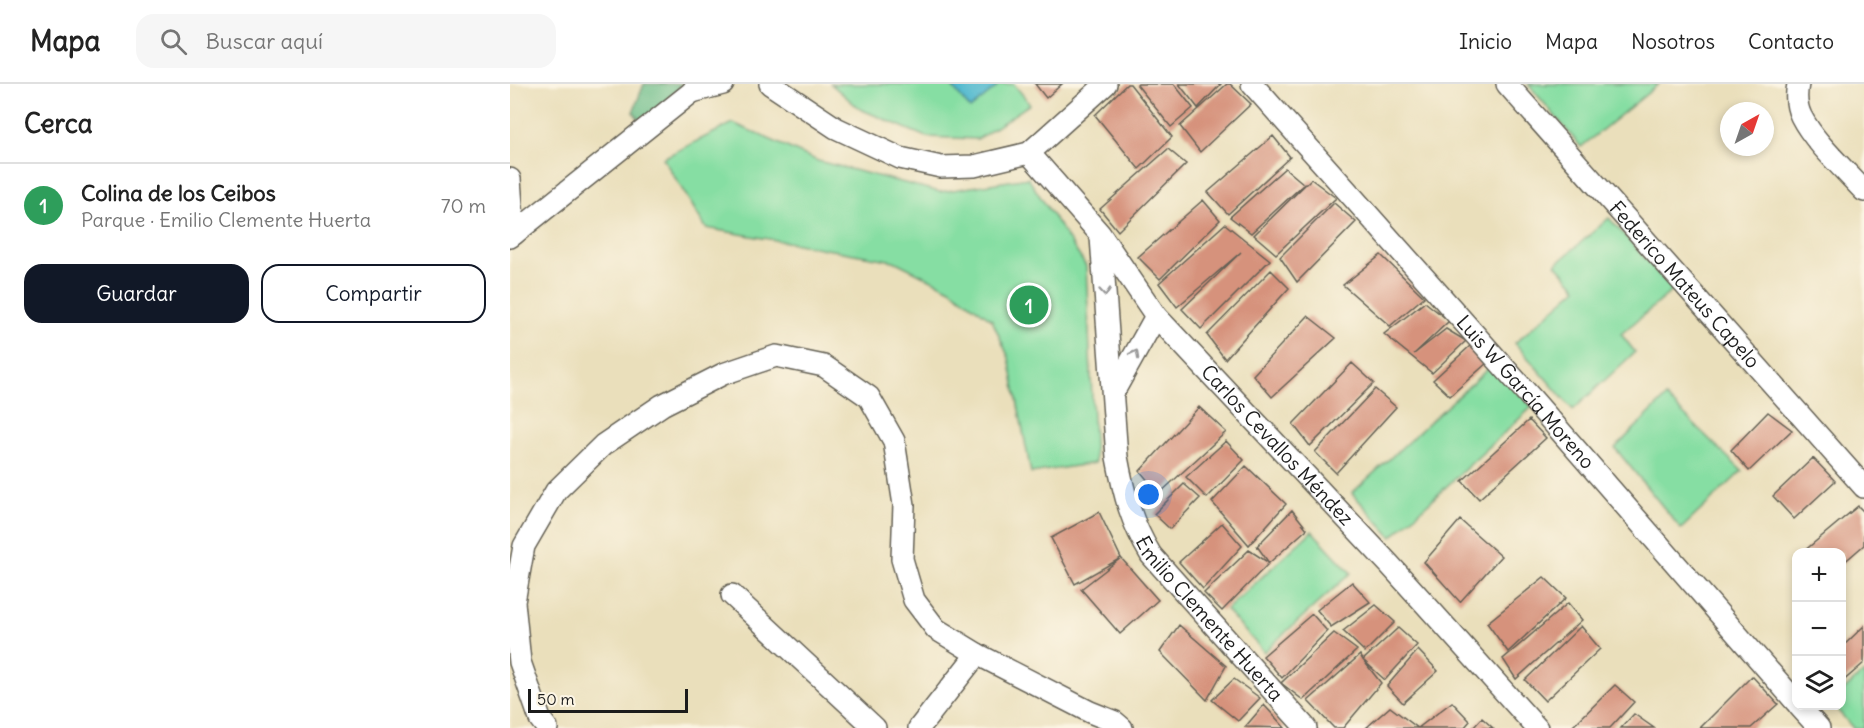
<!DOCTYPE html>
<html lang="es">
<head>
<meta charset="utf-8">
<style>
  body { margin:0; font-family:Delius,sans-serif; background:#f6f6f6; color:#222 }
  .controls { position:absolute; right:18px; bottom:18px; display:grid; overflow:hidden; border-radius:12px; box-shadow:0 3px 9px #0003 }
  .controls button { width:54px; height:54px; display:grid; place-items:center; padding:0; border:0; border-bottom:2px solid #e0e0e0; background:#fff; color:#222; font:30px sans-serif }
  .compass { position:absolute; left:1210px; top:18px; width:54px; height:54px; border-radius:50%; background:#fff; box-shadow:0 3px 9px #0003; rotate:40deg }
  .scale { position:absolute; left:18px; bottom:15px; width:160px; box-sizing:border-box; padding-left:6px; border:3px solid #1c1c1c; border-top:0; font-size:16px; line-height:21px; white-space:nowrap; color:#1c1c1c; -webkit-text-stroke:4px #fcf5e5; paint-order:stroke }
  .you { position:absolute; left:639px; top:411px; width:21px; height:21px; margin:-15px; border:4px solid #fff; border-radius:50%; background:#1a73e8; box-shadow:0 0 0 9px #1a73e833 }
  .badge { display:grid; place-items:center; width:39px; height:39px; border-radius:50%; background:#111827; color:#fff; font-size:20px; font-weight:700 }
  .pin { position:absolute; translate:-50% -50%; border:3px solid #fff; box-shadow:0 2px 6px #0006 }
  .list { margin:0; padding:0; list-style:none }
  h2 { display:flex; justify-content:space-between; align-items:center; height:78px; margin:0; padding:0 24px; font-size:26px }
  h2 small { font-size:20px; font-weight:400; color:#767676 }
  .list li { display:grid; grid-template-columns:39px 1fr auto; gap:18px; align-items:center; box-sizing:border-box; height:84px; padding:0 24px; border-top:2px solid #e0e0e0 }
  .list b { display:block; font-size:22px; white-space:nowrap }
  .list p { margin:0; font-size:20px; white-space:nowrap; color:#767676 }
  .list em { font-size:20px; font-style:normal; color:#767676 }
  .actions { display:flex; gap:12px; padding:18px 24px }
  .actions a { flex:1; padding:14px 0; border:2px solid #111827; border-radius:18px; text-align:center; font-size:21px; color:#111827 }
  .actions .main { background:#111827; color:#fff }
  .icon { flex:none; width:33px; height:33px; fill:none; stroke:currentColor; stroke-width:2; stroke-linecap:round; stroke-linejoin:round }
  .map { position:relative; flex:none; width:1354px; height:644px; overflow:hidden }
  header { display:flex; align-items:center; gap:36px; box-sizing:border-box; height:84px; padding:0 30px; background:#fff; border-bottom:2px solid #e0e0e0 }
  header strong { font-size:28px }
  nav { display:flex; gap:33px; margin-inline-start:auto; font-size:21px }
  .search { width:420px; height:54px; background:#f6f6f6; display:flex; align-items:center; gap:15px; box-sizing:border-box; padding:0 21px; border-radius:18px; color:#767676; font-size:22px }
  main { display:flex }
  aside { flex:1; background:#fff }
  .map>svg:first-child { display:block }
  .green { fill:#86dea3; stroke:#517d60; stroke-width:1.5 }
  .forest { fill:#6cbd89; stroke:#446c52; stroke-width:1.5 }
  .water { fill:#52bacf; stroke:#376b76; stroke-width:1.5 }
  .building { fill:#d6927c }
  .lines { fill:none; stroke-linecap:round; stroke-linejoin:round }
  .street-casing { stroke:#646054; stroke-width:24 }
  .street { stroke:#fff; stroke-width:21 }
  .oneway { stroke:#999 }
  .labels { text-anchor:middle; stroke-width:5; stroke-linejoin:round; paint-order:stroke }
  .street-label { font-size:20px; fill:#1c1c1c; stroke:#fcf5e5 }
</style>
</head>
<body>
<header>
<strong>Mapa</strong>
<div class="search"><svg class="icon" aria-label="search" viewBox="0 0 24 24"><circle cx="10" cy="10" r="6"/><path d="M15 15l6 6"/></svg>Buscar aquí</div>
<nav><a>Inicio</a><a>Mapa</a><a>Nosotros</a><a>Contacto</a></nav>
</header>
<main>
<aside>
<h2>Cerca<small></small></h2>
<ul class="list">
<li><span class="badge" style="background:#2e9e5b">1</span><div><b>Colina de los Ceibos</b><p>Parque · Emilio Clemente Huerta</p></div><em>70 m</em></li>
</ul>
<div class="actions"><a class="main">Guardar</a><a>Compartir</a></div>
</aside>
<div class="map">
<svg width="1354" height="644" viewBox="0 0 1354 644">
  <rect width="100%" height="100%" fill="#fcf5e5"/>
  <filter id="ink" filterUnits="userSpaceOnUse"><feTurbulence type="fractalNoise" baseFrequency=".0167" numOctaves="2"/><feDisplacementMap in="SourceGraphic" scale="12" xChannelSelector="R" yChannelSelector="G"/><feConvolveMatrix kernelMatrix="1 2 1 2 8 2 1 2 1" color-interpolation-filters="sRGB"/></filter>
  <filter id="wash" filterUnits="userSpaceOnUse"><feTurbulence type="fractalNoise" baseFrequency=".008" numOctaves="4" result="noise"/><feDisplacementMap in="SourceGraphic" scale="24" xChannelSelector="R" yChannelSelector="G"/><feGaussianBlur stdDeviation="1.35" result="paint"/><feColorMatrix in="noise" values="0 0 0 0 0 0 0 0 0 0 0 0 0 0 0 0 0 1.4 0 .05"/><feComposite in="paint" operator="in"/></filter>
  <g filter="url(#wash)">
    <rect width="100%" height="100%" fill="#eadfbb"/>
    <path class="green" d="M321,0H504L520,20L468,55L416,53L350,25Z
      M1018,0H1149L1071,63Z
      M223,39L308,77L430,108L518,94L576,182L585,379L521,389L499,274L482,236L440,205L384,177L196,144L153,74Z
      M1099,134L1163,206L1111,250L1125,268L1063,326L1005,259L1067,204L1046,180Z
      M982,281L1022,323L882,453L842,409Z
      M1156,313L1232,387L1171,445L1105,364Z
      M802,447L841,489L754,568L716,526Z
      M1354,588V644H1343L1324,622H1332V608Z"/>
    <path class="forest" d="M134,0H173L149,24L131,38L123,28Z"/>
    <path class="water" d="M440,0H484L487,3L460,25Z"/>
    <g id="blocks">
      <path class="building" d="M525,0H552L536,14Z
        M617,0H620L662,53L629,85L585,31Z
        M628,0H664L683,24L661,43L627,1Z
        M669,0H711L688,24Z
        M717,0H720L741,20L690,68L670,42Z
        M763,52L780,73L718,130L698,108Z
        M658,65L676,80L608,147L590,125Z
        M775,84L794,100L741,149L720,133Z
        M801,95L826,114L766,170L744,151Z
        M693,116L710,136L650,195L628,173Z
        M824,119L846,138L787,198L770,173Z
        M715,140L760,176L691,245L672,225L731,168L667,223L649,199Z
        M871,171L914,213L880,242L833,201Z
        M761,186L779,204L715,275L697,251Z
        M915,218L939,237L904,270L936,245L956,257L922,289L874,250Z
        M798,232L826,254L762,313L743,291Z
        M960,262L978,278L940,312L923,296Z
        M842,279L864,299L800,362L783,340Z
        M865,305L886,323L826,389L805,368Z
        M689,323L716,348L649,410L630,387Z
        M1258,328L1282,346L1239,387L1221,366Z
        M1019,336L1036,354L969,415L952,397Z
        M716,357L734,376L697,414L676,393Z
        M1303,374L1325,397L1284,435L1263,412Z
        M736,382L776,420L739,461L702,418Z
        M674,400L690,414L660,445L644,430Z
        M1348,422L1354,428V461L1332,480V468H1293Z
        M782,426L797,445L759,479L747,462Z
        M589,428L611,474L565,500L541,454Z
        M950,436L991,472L950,518L914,478Z
        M712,439L732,462L693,505L669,478Z
        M739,466L759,479L712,527L694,509Z
        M611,474L648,516L610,550L571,505Z
        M1034,493L1056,514L998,568L977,539Z
        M842,498L860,518L821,543L807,526Z
        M1058,519L1072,536L1006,595L993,575Z
        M866,521L885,538L855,568L833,547Z
        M802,530L817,547L772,594L753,572Z
        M669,541L716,582L697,616L650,568Z
        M1071,542L1090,565L1035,617L1015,596Z
        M1354,542V579L1332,598V563Z
        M888,544L907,561L875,596L853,576L871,599L833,644H824L798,617L850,571L853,576Z
        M824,549L847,566L793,616L771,599Z
        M908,566L928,587L893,619L877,602Z
        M1242,592L1268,620L1241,644H1190Z
        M724,595L750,614L728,637L702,616Z
        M1105,601L1124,618L1100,644H1061Z
        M942,618L960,637L954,644H856L880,623L908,644Z
        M754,621L775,644L735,643Z
        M1124,630L1144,644H1111Z
        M972,634L983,644H963Z"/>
    </g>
  </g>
  <g filter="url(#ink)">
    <use href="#blocks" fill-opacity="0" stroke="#646054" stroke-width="1.5"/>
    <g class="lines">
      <defs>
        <g id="street">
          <path d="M260,0L326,44L390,74L431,83L464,82L519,69L596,0"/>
          <path id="s1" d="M742,0L1024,317L1286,618"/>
          <path id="s2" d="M997,0L1354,403"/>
          <path d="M1288,0C1286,10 1286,22 1291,32C1304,58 1334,85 1354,107"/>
          <path d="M182,8L213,0"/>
          <path id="s3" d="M519,69L590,150L646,232L880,481L1027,644"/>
          <path d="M0,95L4,150"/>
          <path d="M0,153L182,8L187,0"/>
          <path id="s4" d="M591,153L607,373C614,411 621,438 641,471L796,644"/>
          <path d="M603,309L646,232"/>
          <path d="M222,511L365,644"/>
          <path d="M1289,622L1309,644"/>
          <path d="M37,644L30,635L10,578L4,518L14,462L46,407L93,361L152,321L213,290L266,272L314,282L359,313L384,357L394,421L392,475L404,516L426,545L467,570L580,628L605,638L612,644"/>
          <path d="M409,644L467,570"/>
        </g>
      </defs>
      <use href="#street" class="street-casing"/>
      <use href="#street" class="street"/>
    </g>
    <defs><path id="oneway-chevron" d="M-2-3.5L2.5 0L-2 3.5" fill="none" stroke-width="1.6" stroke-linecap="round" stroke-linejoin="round" transform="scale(1.5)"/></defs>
    <g class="oneway">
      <use href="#oneway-chevron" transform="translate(595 208) rotate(85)"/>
      <use href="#oneway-chevron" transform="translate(625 270) rotate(-61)"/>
    </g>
  </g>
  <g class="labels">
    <g class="street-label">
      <text dy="7" stroke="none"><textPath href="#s2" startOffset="268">Federico Mateus Capelo</textPath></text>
      <text dy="7" stroke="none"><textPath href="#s1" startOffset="412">Luis W García Moreno</textPath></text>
      <text dy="7" stroke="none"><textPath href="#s3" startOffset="384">Carlos Cevallos Méndez</textPath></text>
      <text dy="7" stroke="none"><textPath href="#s4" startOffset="411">Emilio Clemente Huerta</textPath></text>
    </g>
  </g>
</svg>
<div class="controls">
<button>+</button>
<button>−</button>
<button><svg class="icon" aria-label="layers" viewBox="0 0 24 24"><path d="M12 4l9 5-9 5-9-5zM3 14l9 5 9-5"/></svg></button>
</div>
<svg class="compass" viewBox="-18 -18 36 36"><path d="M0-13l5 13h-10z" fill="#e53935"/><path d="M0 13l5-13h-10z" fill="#767676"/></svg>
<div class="scale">50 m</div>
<div class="you"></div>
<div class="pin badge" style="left:519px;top:221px;background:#2e9e5b">1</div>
</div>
</main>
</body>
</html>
